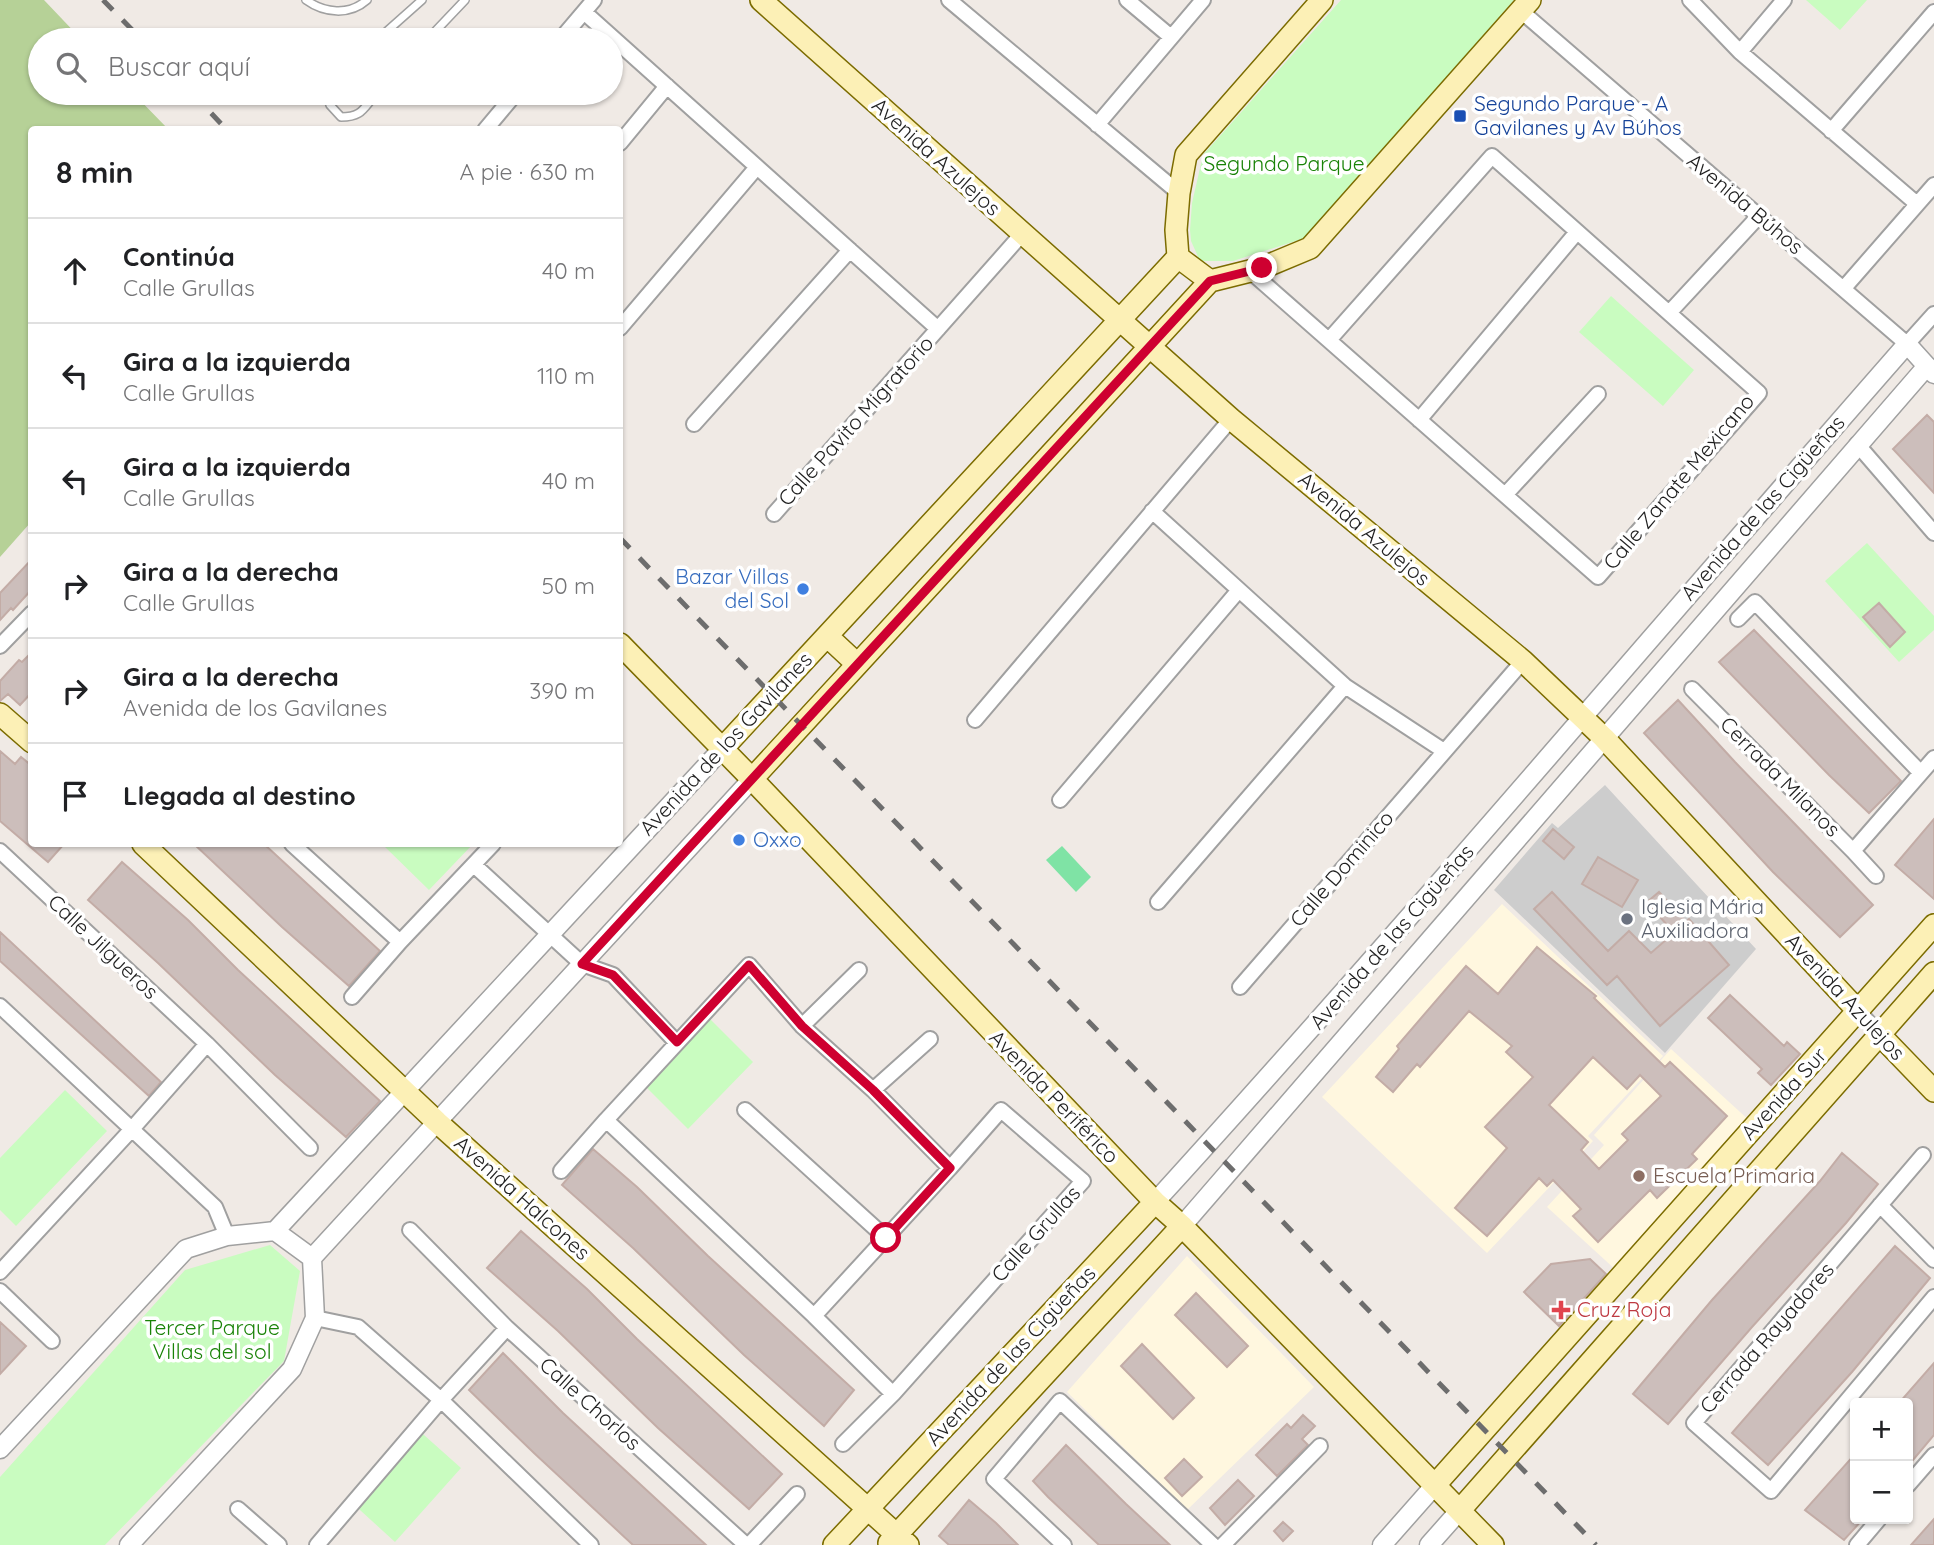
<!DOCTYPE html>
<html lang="es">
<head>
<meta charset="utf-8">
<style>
  body { margin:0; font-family:Quicksand,sans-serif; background:#f6f6f6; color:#202124 }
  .controls { position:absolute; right:21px; bottom:21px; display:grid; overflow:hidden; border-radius:7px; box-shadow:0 2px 5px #0004 }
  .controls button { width:63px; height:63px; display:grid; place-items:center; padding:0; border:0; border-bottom:2px solid #e0e0e0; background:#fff; color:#202124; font:35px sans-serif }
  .stop { position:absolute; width:21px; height:21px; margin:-16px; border:5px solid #ce0030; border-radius:50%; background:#fff }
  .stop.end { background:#ce0030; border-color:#fff; box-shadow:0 2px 7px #0008 }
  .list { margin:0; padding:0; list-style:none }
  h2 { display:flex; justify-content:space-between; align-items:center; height:91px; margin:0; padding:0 28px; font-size:30px }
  h2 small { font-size:23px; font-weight:400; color:#757577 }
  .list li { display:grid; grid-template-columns:46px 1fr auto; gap:21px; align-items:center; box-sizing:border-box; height:105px; padding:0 28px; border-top:2px solid #e0e0e0 }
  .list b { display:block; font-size:26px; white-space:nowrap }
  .list p { margin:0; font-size:23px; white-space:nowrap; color:#757577 }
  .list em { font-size:23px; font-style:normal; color:#757577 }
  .icon { flex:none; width:38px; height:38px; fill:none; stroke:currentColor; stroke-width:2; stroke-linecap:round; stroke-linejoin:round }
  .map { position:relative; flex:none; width:1934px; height:1545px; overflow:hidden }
  .search { position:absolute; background:#fff; box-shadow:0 2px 5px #0004; left:28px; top:28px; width:595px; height:77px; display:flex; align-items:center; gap:18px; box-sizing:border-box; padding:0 24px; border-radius:38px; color:#757577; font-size:26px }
  .panel { position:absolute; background:#fff; box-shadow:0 2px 5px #0004; left:28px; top:126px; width:595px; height:721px; border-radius:7px }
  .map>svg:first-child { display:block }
  .education { fill:#fff7df }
  .religious { fill:#cdcdcd }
  .forest { fill:#b6d197 }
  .park { fill:#c9fcc0 }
  .pitch { fill:#7fe3a5 }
  .building { fill:#ccbebb; stroke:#c3aca6; stroke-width:2; fill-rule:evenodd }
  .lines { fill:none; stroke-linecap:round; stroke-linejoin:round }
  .service-casing { stroke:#a0a0a0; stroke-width:10 }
  .minor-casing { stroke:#a0a0a0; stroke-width:18 }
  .tertiary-casing { stroke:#a0a0a0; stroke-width:21 }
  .secondary-casing { stroke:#7c6c00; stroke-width:24 }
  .service { stroke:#fff; stroke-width:7 }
  .minor { stroke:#fff; stroke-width:14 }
  .tertiary { stroke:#fff; stroke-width:18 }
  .secondary { stroke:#fcf0b6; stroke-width:21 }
  .rail { stroke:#6d6d6d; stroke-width:5; stroke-dasharray:14 14; stroke-linecap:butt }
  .route { stroke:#ce0030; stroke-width:9 }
  .transit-dot { fill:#1a4fb4; stroke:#fff; stroke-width:2.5 }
  .shop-dot { fill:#3f7fe0; stroke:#fff; stroke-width:2.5 }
  .worship-dot { fill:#6b7280; stroke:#fff; stroke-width:2.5 }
  .education-dot { fill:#8d6e63; stroke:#fff; stroke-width:2.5 }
  .health-dot { fill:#e0444e; stroke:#fff; stroke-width:2.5 }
  .labels { text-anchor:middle; stroke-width:7; stroke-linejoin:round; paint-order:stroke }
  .transit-label { font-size:21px; fill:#164399; stroke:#fff; text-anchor:start }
  .street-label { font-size:21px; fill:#1f1f1f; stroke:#fff }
  .park-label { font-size:21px; fill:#198307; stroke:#fff }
  .shop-label { font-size:21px; fill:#366cbe; stroke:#fff; text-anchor:end }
  .worship-label { font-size:21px; fill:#5b616d; stroke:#fff; text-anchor:start }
  .education-label { font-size:21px; fill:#785e54; stroke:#fff; text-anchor:start }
  .health-label { font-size:21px; fill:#be3a42; stroke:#fff; text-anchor:start }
</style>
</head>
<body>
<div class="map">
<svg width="1934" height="1545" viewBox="0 0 1934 1545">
  <rect width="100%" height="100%" fill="#f0eae5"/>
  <path class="education" d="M1502,904L1663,1056L1588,1136L1593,1141L1487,1253L1322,1097Z
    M1671,1049L1751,1122L1617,1271L1547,1207L1604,1145L1594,1135Z
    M1187,1256L1314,1387L1187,1510L1067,1392Z"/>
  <path class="religious" d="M1605,785L1756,949L1665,1053L1494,890L1552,823L1558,828Z"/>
  <path class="forest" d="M0,0H44L82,40H40V93H133L168,129L32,130L31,522L0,557Z"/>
  <path class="park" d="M1341,0H1514L1305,238L1233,261H1200L1191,241L1190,230L1192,203L1203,155Z
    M1806,0H1867L1840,30Z
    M1611,296L1694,370L1663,406L1579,332Z
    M1867,543L1934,616V630L1899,662L1825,581Z
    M385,844H473L429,890L383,845Z
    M709,1018L753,1062L688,1129L643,1084Z
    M65,1090L107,1131L16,1226L0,1210V1158Z
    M270,1245L300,1271L284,1361L105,1545H0V1477L185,1270Z
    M415,1427L461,1468L395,1542L349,1500Z"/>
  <path class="pitch" d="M1062,846L1091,877L1076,892L1046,860Z"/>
  <path class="building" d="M1927,415L1934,422V493L1893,449Z
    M32,559V589L13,610L11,608L0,620V593Z
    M1879,603L1905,632L1890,647L1863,617Z
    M1754,630L1901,781L1869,813L1829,775L1719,662Z
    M32,652V692L20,705L8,694L0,701V681L19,660L22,662Z
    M1678,700L1735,762L1873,905L1840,937L1773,872L1644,733Z
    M0,751L15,764L21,757L32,766V844H64L48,862L0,821Z
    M1934,819V899L1895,865Z
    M1553,829L1574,847L1564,859L1543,841Z
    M194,844H264L380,951L349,986L282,927Z
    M1598,857L1638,880L1622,907L1582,884Z
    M122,862L188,920L238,970L380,1101L346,1137L275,1075L158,963L88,900Z
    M1552,892L1608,951L1629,931L1651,953L1674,933L1647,902L1659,892L1686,922L1689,919L1729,965L1660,1026L1617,976L1607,985L1534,909Z
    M0,932L161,1082L149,1096L0,961Z
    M1537,947L1596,996L1594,998L1665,1067L1670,1062L1727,1116L1692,1154L1697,1159L1657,1198L1650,1190L1598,1242L1573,1216L1581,1209L1553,1180L1547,1186L1539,1178L1487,1236L1455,1208L1507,1148L1485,1127L1533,1077L1506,1052L1512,1046L1469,1011L1420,1067L1417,1064L1393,1092L1376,1077L1399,1049L1397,1046L1466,966L1498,994ZM1593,1057L1627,1089L1640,1075L1661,1096L1622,1134L1628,1140L1599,1169L1581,1150L1588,1142L1549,1105Z
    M1730,995L1784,1046L1787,1042L1800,1054L1771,1085L1758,1073L1762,1069L1708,1018Z
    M593,1149L637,1187L708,1256L854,1390L824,1426L744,1355L633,1248L562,1185Z
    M1842,1153L1878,1184L1846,1223L1752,1327L1668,1424L1633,1394L1712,1300L1820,1181Z
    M521,1231L587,1289L637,1339L782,1474L749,1509L658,1428L558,1331L487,1268Z
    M1895,1246L1930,1278L1852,1372L1768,1465L1732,1433Z
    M1590,1259L1606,1274L1559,1326L1524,1292L1551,1264Z
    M1196,1293L1248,1346L1227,1367L1175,1315Z
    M0,1322L26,1346L0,1374Z
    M1142,1344L1194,1398L1173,1419L1121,1366Z
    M503,1353L563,1413L706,1545H633L534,1453L469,1390Z
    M1934,1363V1435L1908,1466V1403H1899Z
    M1303,1415L1315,1426L1302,1439L1308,1445L1277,1476L1256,1455L1287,1424L1291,1428Z
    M1066,1445L1126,1504L1170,1545H1099L1048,1497L1033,1481Z
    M1855,1454V1519H1863L1844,1540L1805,1510Z
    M1184,1459L1202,1477L1182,1496L1165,1478Z
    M1238,1480L1254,1496L1225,1525L1210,1508Z
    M969,1500L996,1523L1018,1545H949L939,1536Z
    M1934,1519V1545H1911Z
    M1283,1522L1293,1531L1283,1541L1274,1531Z"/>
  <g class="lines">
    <defs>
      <path id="service" d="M306,0C324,13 349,16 367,0
        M377,40L422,0
        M427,40L465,0
        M326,93L330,105L341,117C363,117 363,108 377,93"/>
      <path id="minor" d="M949,0L1179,193
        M1127,0L1171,37
        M1690,0L1740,52L1917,204
        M1521,11L1907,344L1934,314
        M584,12L938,329
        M560,40L594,0
        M1740,52L1784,0
        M1097,125L1203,0
        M485,130L516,93
        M1831,131L1934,12
        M620,143L667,86
        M1250,271L1598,577L1759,393L1492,156L1329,340
        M1844,288L1934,185
        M1669,313L1758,217
        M620,328L757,167
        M1419,420L1577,232
        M694,424L850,250
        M1857,444L1934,533
        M1505,495L1598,394
        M1152,511L1345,686L1444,751
        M774,514L1022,234
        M1738,619L1755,602L1921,773
        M0,646L32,613
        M1692,689L1853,851L1934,758
        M975,720L1231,419
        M1060,800L1239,590
        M292,844L400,942L493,844
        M0,851L207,1044L310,1148
        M1853,851L1876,876
        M474,865L582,964L613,975L676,1042
        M1158,902L1345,686
        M749,965L802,1026L873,1090L950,1168L1001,1110L1083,1181L893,1394L814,1316L606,1120Z
        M1240,987L1523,661
        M352,997L400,942
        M0,1006L215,1207L227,1236
        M1858,1011L1880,1035
        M802,1026L859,970
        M873,1090L930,1039
        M745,1110L886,1238
        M1923,1155L1694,1423L1771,1491L1934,1297
        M561,1171L606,1120
        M1880,1205L1934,1260
        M410,1230L507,1328L746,1545
        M0,1272L132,1129L207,1044
        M0,1291L52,1341
        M814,1316L950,1168
        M315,1318L358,1327L441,1400L591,1545
        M843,1444L893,1394
        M1908,1485L1934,1455
        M238,1509L279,1545
        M317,1545L441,1400L507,1328
        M749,1545L797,1494
        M1064,1545L994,1479L1060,1401L1213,1545
        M1223,1545L1320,1446
        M1857,1545L1879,1519"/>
      <path id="tertiary" d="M1155,1202C1411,921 1656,630 1907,344L1934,374
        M1182,1226L1927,366
        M275,1231L312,1258
        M0,1449L186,1249L227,1236L275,1231L722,749
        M129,1545L292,1369L315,1318L312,1258L752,779
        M1382,1545L1435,1485
        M1429,1545L1460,1510"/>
      <path id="secondary" d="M761,0L1231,419L1523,661L1604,738L1858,1011
        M1178,257L1210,281
        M827,636L857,664
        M620,644L752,779L1155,1202L1182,1226L1493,1545
        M0,714L32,742
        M722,749L1178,257L1176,230L1179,193L1186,155L1322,0
        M752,779L1210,281L1262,268L1310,248L1530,0
        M143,844L437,1122L908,1545
        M1880,1035L1934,1091
        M1435,1485L1934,925
        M1460,1510L1934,973
        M889,1543L1182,1226
        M834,1545L1155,1202"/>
    </defs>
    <use href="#service" class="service-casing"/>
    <use href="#minor" class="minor-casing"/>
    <use href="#tertiary" class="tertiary-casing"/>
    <use href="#secondary" class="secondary-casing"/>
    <use href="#service" class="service"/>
    <use href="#minor" class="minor"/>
    <use href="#tertiary" class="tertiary"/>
    <use href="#secondary" class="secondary"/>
    <path class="rail" d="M103,0L142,40
      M192,93L227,130
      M620,538L1596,1545"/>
  </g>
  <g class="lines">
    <path class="route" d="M886,1238L950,1168L873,1090L802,1026L749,965L677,1042L613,975L582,964L1210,281L1262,268"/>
  </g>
  <rect class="transit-dot" x="1453" y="109" width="14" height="14" rx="3.5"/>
  <g class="shop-dot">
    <circle cx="803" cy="589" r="7"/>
    <circle cx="739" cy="840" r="7"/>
  </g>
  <circle class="worship-dot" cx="1627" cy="919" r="7"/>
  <circle class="education-dot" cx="1639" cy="1176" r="7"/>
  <path class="health-dot" d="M1557.5 1299.5h7v7h7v7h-7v7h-7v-7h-7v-7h7z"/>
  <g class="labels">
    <g class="transit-label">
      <text x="1474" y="111">Segundo Parque - A<tspan x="1474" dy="24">Gavilanes y Av Búhos</tspan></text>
    </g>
    <g class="street-label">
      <text transform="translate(936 157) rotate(42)" y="7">Avenida Azulejos</text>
      <text transform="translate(1745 204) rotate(40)" y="7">Avenida Búhos</text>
      <text transform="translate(856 421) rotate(-48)" y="7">Calle Pavito Migratorio</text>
      <text transform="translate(1679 482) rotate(-50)" y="7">Calle Zanate Mexicano</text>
      <text transform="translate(1763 508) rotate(-49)" y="7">Avenida de las Cigüeñas</text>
      <text transform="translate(1364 529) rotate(40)" y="7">Avenida Azulejos</text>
      <text transform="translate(726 744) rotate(-47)" y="7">Avenida de los Gavilanes</text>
      <text transform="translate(1780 777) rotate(45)" y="7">Cerrada Milanos</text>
      <text transform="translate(1342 869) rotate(-49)" y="7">Calle Dominico</text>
      <text transform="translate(1392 937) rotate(-49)" y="7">Avenida de las Cigüeñas</text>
      <text transform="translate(103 947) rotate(43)" y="7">Calle Jilgueros</text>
      <text transform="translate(1845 997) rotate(47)" y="7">Avenida Azulejos</text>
      <text transform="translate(1784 1094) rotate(-48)" y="7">Avenida Sur</text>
      <text transform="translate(1054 1097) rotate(46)" y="7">Avenida Periférico</text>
      <text transform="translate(522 1198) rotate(42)" y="7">Avenida Halcones</text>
      <text transform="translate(1036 1234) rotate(-48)" y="7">Calle Grullas</text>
      <text transform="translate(1767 1338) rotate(-49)" y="7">Cerrada Rayadores</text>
      <text transform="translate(1011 1356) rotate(-47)" y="7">Avenida de las Cigüeñas</text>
      <text transform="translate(590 1404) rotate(42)" y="7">Calle Chorlos</text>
    </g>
    <g class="park-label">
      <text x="1284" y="171">Segundo Parque</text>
      <text x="212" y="1335">Tercer Parque<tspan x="212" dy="24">Villas del sol</tspan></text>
    </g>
    <g class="shop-label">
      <text x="789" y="584">Bazar Villas<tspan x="789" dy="24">del Sol</tspan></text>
      <text x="753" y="847" text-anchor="start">Oxxo</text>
    </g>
    <g class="worship-label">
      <text x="1641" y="914">Iglesia Mária<tspan x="1641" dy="24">Auxiliadora</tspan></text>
    </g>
    <g class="education-label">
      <text x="1653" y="1183">Escuela Primaria</text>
    </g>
    <g class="health-label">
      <text x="1577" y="1317">Cruz Roja</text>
    </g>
  </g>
</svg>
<div class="controls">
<button>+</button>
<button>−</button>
</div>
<div class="stop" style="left:886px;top:1238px"></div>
<div class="stop end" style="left:1262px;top:268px"></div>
<div class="search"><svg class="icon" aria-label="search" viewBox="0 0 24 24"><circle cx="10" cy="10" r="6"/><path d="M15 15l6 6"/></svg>Buscar aquí</div>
<section class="panel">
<h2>8 min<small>A pie · 630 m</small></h2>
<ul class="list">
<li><svg class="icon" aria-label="ahead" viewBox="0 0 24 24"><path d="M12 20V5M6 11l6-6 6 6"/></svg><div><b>Continúa</b><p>Calle Grullas</p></div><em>40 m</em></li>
<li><svg class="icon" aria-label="left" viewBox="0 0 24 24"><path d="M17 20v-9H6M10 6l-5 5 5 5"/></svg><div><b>Gira a la izquierda</b><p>Calle Grullas</p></div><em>110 m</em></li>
<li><svg class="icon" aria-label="left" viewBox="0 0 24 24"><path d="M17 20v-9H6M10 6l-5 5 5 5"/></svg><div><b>Gira a la izquierda</b><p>Calle Grullas</p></div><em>40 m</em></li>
<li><svg class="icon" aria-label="right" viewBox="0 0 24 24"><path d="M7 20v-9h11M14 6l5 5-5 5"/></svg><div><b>Gira a la derecha</b><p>Calle Grullas</p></div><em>50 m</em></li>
<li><svg class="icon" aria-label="right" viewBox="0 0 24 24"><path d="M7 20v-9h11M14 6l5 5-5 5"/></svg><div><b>Gira a la derecha</b><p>Avenida de los Gavilanes</p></div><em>390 m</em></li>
<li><svg class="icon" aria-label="arrive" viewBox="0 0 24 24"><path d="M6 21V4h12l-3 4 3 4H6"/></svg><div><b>Llegada al destino</b></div></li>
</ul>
</section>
</div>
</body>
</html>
